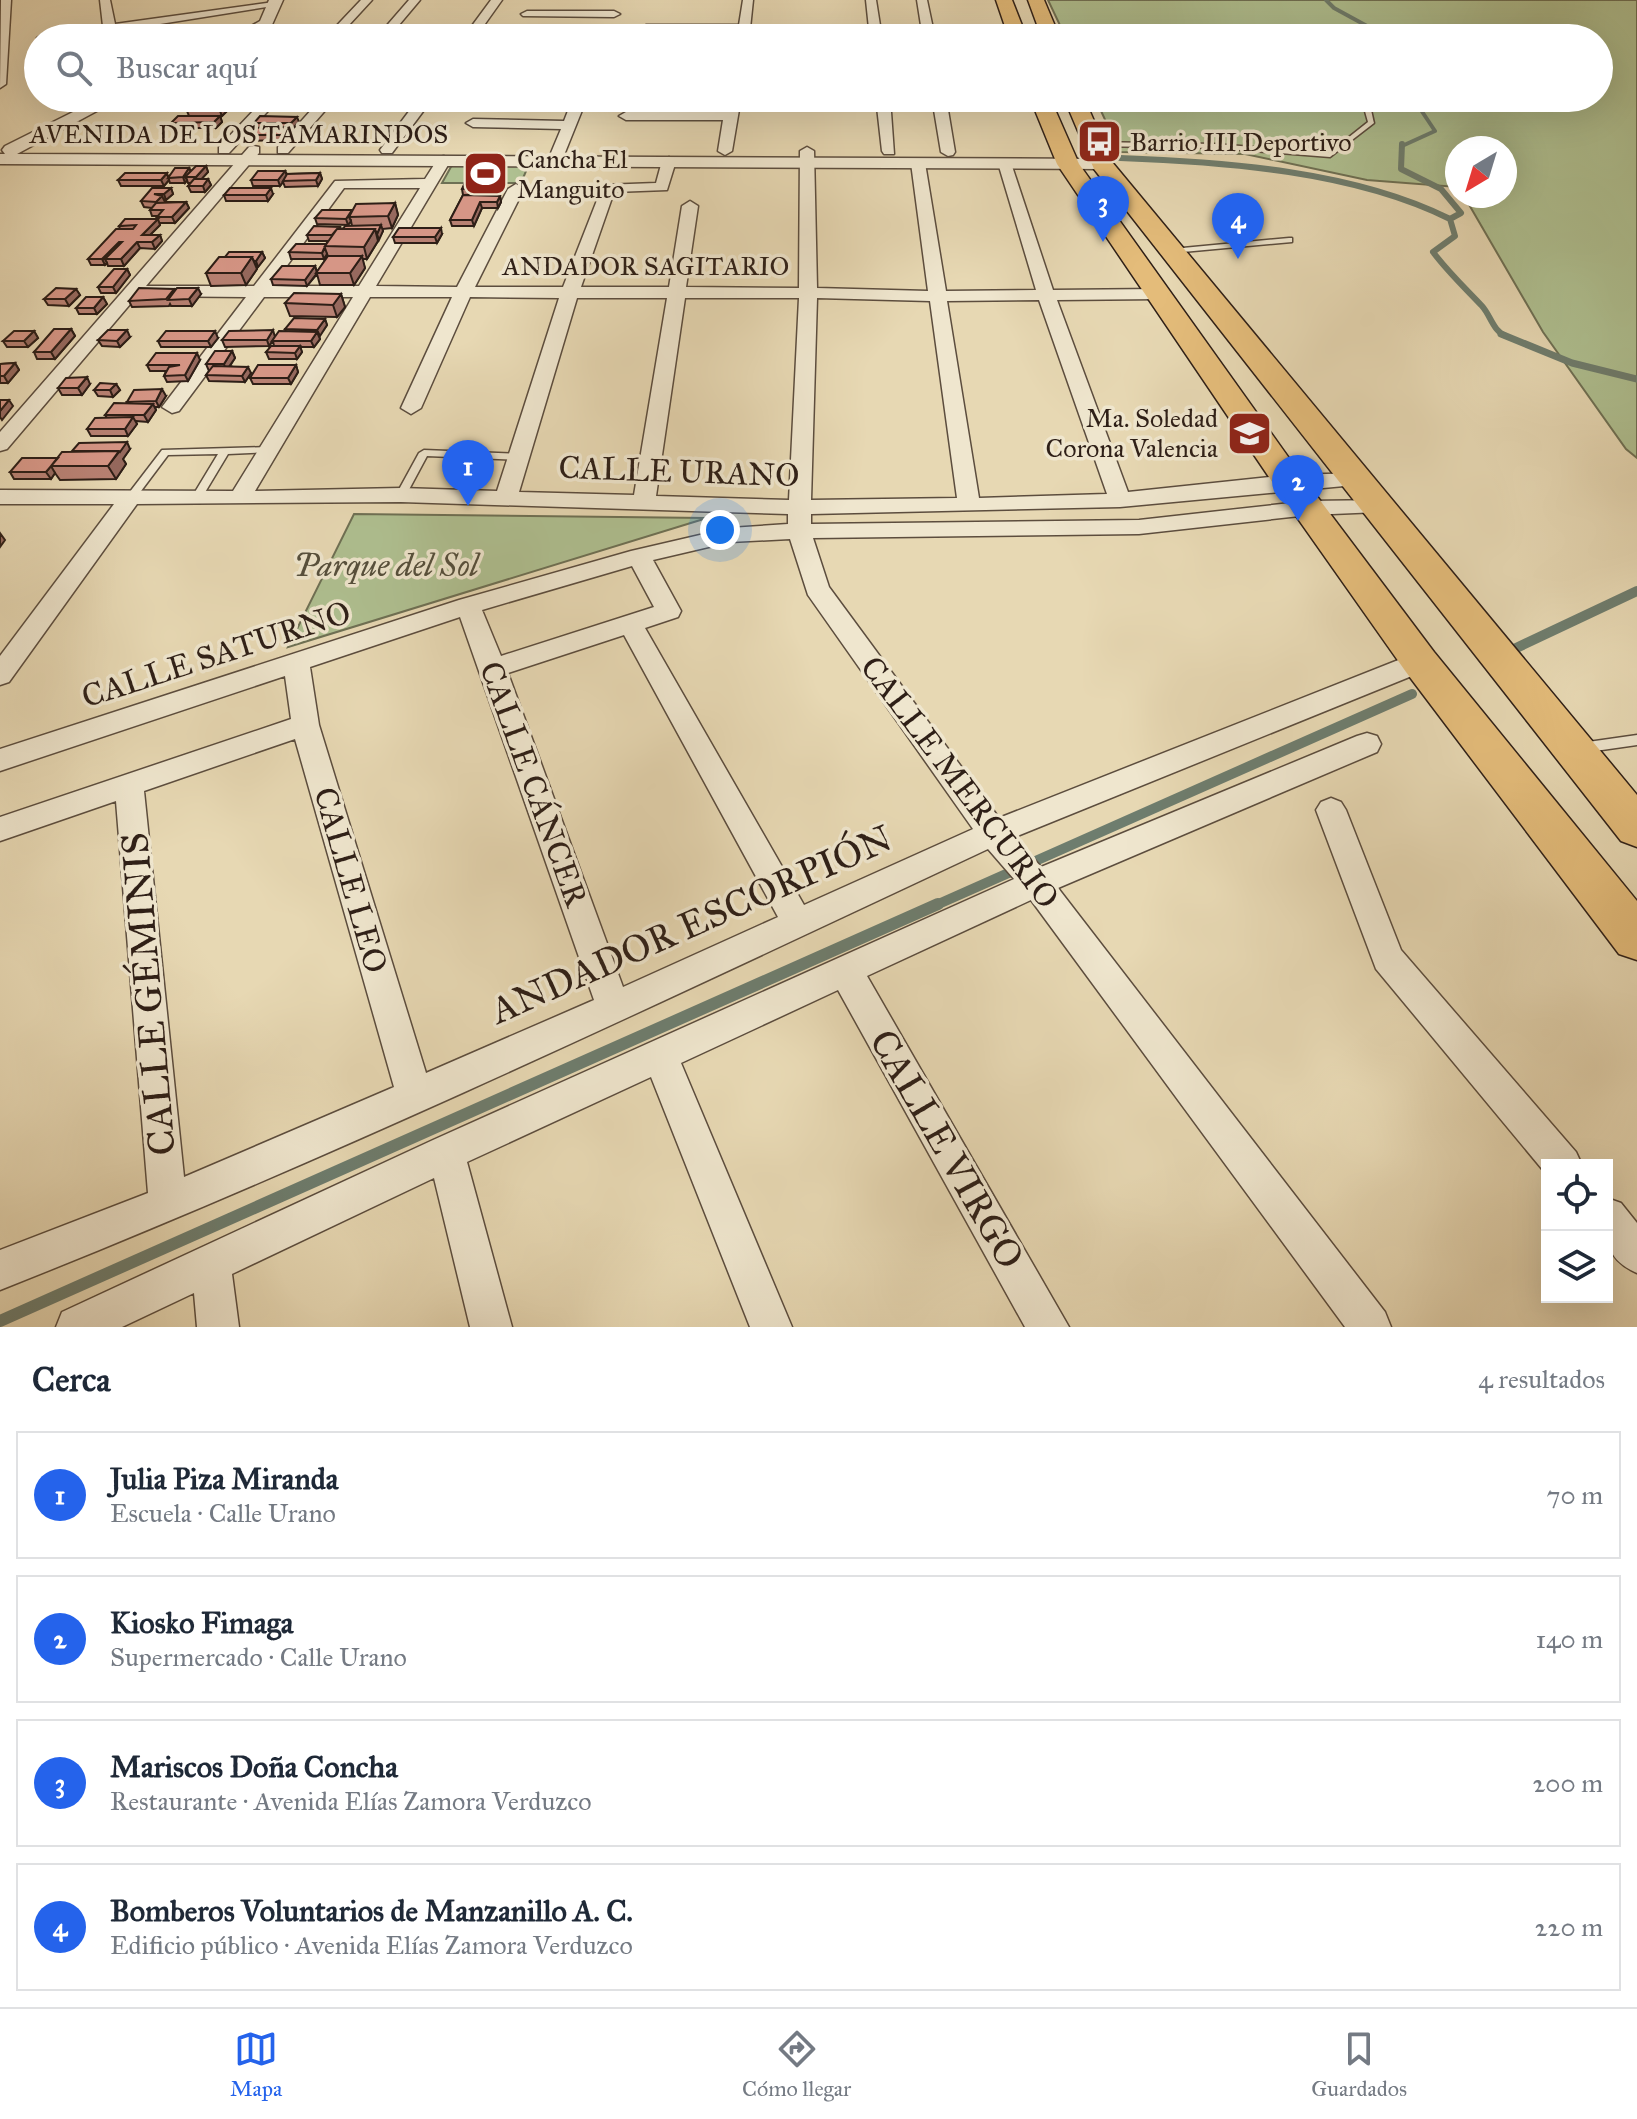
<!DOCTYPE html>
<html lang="es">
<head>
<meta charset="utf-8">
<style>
  body { margin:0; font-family:"IM FELL Great Primer",serif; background:#f6f6f7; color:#1f2937 }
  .controls { position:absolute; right:24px; bottom:24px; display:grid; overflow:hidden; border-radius:0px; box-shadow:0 8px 32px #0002 }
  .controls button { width:72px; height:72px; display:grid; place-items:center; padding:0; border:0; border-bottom:2px solid #e0e1e3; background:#fff; color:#1f2937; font:40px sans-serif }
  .compass { position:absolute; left:1445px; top:136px; width:72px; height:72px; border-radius:50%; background:#fff; box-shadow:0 8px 32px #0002; rotate:218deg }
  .you { position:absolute; left:720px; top:530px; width:28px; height:28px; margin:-20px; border:6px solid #fff; border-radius:50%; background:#1a73e8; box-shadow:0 0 0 12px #1a73e833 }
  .badge { display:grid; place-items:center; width:52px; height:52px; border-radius:50%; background:#2563eb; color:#fff; font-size:26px; font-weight:700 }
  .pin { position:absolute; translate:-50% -66px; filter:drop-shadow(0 2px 4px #0008) }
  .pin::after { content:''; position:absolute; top:42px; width:28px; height:24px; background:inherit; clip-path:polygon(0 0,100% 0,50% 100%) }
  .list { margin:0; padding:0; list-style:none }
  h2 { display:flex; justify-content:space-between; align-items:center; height:104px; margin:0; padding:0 32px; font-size:34px }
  h2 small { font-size:26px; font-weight:400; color:#747a83 }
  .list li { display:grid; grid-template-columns:52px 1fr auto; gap:24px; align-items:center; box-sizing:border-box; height:128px; margin:0 16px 16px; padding:0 16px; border:2px solid #e0e1e3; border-radius:0px }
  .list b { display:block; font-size:30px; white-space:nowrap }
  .list p { margin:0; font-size:26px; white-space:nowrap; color:#747a83 }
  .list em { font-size:26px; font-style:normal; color:#747a83 }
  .icon { flex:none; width:44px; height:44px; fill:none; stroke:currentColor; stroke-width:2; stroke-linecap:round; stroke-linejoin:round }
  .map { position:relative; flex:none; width:1637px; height:1327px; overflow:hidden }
  .search { position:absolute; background:#fff; box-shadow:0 8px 32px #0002; left:24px; right:24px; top:24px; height:88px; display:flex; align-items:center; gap:20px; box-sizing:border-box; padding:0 28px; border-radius:44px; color:#747a83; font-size:30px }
  .sheet { height:680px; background:#fff }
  nav { display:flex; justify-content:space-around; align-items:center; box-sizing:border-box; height:112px; border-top:2px solid #e0e1e3; background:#fff; font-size:22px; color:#747a83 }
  nav a { display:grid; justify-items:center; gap:4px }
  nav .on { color:#2563eb }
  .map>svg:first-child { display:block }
  .green { fill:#afc091; stroke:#6e7054; stroke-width:2 }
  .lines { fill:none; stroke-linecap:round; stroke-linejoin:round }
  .stream-far4 { stroke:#6e7d6e; stroke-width:4 }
  .stream-far3 { stroke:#6e7d6e; stroke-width:6 }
  .stream-far2 { stroke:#6e7d6e; stroke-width:7 }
  .stream-far1 { stroke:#6e7d6e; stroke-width:10 }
  .stream { stroke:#6e7d6e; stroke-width:12 }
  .service-casing { stroke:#5c4d3e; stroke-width:3 }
  .minor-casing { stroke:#5c4d3e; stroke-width:3 }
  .tertiary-casing { stroke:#5c4d3e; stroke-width:3 }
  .primary-casing { stroke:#2e1f17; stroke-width:3 }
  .service { fill:#efe6ce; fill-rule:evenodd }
  .minor { fill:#efe6ce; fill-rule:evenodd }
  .tertiary { fill:#efe6ce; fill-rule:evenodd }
  .primary { fill:#e4bc7a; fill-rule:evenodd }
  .wall { fill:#b88173; stroke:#2e1f17; stroke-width:2 }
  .shaded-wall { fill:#96695e; stroke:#2e1f17; stroke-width:2 }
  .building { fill:#d69686; stroke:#2e1f17; stroke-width:2 }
  .labels { text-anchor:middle; stroke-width:7; stroke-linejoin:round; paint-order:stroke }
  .far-street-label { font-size:26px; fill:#2e1f17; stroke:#efe6ce }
  .far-poi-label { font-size:26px; fill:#2e1f17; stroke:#efe6ce; text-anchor:start }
  .street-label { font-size:32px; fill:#2e1f17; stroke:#efe6ce }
  .park-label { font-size:32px; font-style:italic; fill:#554f3c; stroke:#efe6ce }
  .near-street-label { font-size:38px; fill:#2e1f17; stroke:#efe6ce }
</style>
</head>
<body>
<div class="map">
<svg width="1637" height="1327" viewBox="0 0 1637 1327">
  <rect width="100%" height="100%" fill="#e7d8b3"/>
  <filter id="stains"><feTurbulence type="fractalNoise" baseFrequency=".0025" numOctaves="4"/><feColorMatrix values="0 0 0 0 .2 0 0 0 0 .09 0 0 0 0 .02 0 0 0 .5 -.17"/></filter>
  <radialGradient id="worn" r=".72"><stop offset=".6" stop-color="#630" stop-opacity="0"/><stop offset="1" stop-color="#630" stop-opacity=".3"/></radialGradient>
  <path class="green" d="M1048,0H1637V458L1626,449L1543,332L1464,196H1505V148H1457V187L1367,180L1245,154L1120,152L1095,98H1599V38H1066Z
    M529,164L521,183H442L452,165Z
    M354,514L707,518L288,647Z"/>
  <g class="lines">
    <path class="stream-far4" d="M1326,0L1334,8L1389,38
      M1402,146L1435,131L1413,98"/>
    <path class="stream-far3" d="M1402,144L1401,169L1441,189L1461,213L1450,219
      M1120,158C1226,162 1354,171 1450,219L1455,236L1433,252C1448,272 1465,288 1482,306C1491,316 1493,331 1506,336"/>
    <path class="stream-far2" d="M1501,334L1572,363L1637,379"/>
    <path class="stream-far1" d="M1512,650L1637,591
      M934,906L1412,694"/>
    <path class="stream" d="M0,1321L938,904"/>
    <defs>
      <path id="service" d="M1356,98C1371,98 1371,111 1374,123L1330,157L1215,148L1092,146L1089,144L1092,142L1215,144L1329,153L1368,122L1363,104Z
        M1289,238H1292V242L1172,253L1168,251L1172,249Z
        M269,447L274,450L272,452L228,454L201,499L197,500L192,497L218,454L168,455L135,499L131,500L126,497L162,450Z
        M424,450L519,454L524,457L519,460L427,456L405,497H397L396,495L419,453Z
        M1637,735V745L1581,753L1576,752L1575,748L1576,744L1581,743Z"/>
      <path id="minor" d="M1,0H11L6,84L0,88Z
        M100,0H110L115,24L274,2L279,5L116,31L117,38H105L104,33L37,38L43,34L103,26Z
        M361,0H372L337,38H325Z
        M409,0H420L388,38H376Z
        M491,0H502L475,38H463Z
        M743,0H753L749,38H737L738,31H646L640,28L646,25H739Z
        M866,0H876L882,38H870Z
        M917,0H927L935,38H923Z
        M527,11H614L620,14L614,17L523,16L521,14Z
        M514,33L598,34L604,38H509Z
        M266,98H280L229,153H219V147L255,109L206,110L199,106L201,103L263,101Z
        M322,98H336L288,153H278V147Z
        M419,98H433L392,153H382L380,150Z
        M573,98H587L562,160L555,164L548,160L561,129L473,127L466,123L473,119L564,121Z
        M727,98H741L732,151L725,155L718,151L723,120H626L619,116L626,112H725Z
        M876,98H890L894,154H884L882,151Z
        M932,98H946L955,152L953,155L948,156L941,152Z
        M254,146L259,147V153L146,286H254L335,181L425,179L439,157L444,156L451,160L376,286L457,287L508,189L516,184L524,189L475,287H563L603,185L656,183L662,161L669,157L676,161L667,190L614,192L581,287H669L682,206L690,201L698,206L686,287L799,288L800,151L807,147L814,151L817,288L928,291L911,163L918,159L925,163L946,291L1036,290L998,163L1005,159L1010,160L1053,290L1159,289L1168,294L1159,299L1057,300L1128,492L1289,475L1363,473L1366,478L1363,483L1355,485L1120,507L811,514V524L1139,520L1309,501L1387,500L1390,505L1387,510L1379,512L1309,515L1139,534L813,538L829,587L999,818L1411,655L1420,653L1429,655L1433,662L1429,669L1015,837L1041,867L1357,736L1367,733L1377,736L1381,744L1377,752L1058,888L1385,1312L1391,1327H1345L1031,900L867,976L1069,1327H1025L838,990L681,1063L792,1327H750L651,1077L467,1162L512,1327H470L434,1178L232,1274L239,1327H197L194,1293L122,1327H56L62,1312L433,1140L1014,879L988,849C662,1002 336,1157 0,1290V1250L148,1193L116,801L0,841V817L291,719L285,676L0,771V749L459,600L631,551L730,528L788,524V514L401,502L137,504L9,682L0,685V656L114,504H0V490L233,491L353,297H264L179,411L172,413L162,407L246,297L137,296L7,449L0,451V432L249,147ZM344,188H420L359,286H272ZM370,297H452L401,408L411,414L421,408L470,297L559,298L497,491L401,488L255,491ZM577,298H667L634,495L519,492ZM685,298H799L789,500L656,496ZM817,298L930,301L957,498L811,500ZM1039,300L1107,494L979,498L947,301ZM790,539L808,595L973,829L804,905L645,628L678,617L681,611L653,560L730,542ZM632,566L654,607L501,656L482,610ZM460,617L594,1000L426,1073L319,725L310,667ZM624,635L778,917L623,987L508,673ZM295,739L394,1087L184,1177L144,791Z
        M1331,798L1341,802L1346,810L1401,950L1576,1152L1582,1165H1547V1175L1376,969L1316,810L1321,802Z
        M1607,1198L1621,1203L1637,1223V1273C1600,1257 1607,1232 1607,1198Z"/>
      <path id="tertiary" d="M269,0H283L271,27L248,38H230L260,21Z
        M101,98H121L17,154L1102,159L1111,164L1102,169L0,164V154H5L2,150L5,146Z"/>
      <path id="primary" d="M996,0H1012L1027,38H1009Z
        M1028,0H1044L1060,38H1042Z
        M1030,98H1050L1079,164L1301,475L1434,652L1637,901V960L1619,954L1406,672L1277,489L1057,164Z
        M1064,98H1084L1112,162L1637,795V847L1621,841L1094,169Z"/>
    </defs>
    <use href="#service" class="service-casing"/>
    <use href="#minor" class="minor-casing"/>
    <use href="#tertiary" class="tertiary-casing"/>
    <use href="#primary" class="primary-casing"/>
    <use href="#service" class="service"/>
    <use href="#minor" class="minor"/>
    <use href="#tertiary" class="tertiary"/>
    <use href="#primary" class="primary"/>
  </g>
  <path class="wall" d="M219,98H250L244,105L227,104L229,109L222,116H220L222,122L216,128H174L171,123L189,116L187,111L221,104Z
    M299,122L292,129H287L289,133L284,140L243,141L241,135L256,128L254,123Z
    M206,166L208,172L201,179H208L211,185L205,192H191L188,186L191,183H188L187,180L185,183H170L169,180L164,186H121L118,180L169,176L189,168L191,171Z
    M285,171L287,174L320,173L322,179L318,186L285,187L283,182L280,186H253L251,180Z
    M503,180L504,186L500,194L463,195L462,189Z
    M171,188L173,194L166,200H164L165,202H186L189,208L175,223H160V225L150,235H160L162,241L155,249L140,248L124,266H108L107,263L105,265H91L88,259L120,229L119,226L157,219L158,216H152L150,210L152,208L144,207L141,201Z
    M273,194L268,201H226L224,195Z
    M463,195L500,196L501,202L498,208H482L474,226H452L450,220Z
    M395,203L398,215L392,228L382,229L383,231L378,240V241L367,259H362L365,268L354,285H320L317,274L307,286L273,285L271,279L315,266L317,272L328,256L327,254L324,259H291L289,252L326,244L328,241H309L307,235L340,227L341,229L352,226L351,221L348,225L317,224L315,218Z
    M442,234L437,243H395L393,237Z
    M262,252L265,258L258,267H256L257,269L246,285L211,286L206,273L225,257Z
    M127,269L130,275L116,293H101L98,287Z
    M76,289L80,295L69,306L48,305L44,299Z
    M174,289L175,291L201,294L192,306H171L170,304L169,306L132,307L129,301Z
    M341,294L345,307L337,317L290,316L285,303Z
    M103,297L107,304L97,314H79L76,308Z
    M325,319L327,325L319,336L320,339L314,347H300L302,352L297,359H269L266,352L274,346L273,341L269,346L225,347L222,340L275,336L286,332L285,329Z
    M71,329L75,336L55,359H37L34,352Z
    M34,331L38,338L28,347H7L3,341Z
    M130,337L120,347L102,346L98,340Z
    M218,338L211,347H161L158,341Z
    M232,351L235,358L230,366L251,373L245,382L209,381L206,375L209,371L206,364Z
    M200,360L188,381L167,382L164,376L166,371H150L147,365Z
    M15,363L19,370L8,383H0V364Z
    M296,365L298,372L291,384H253L250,378Z
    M90,384L82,395H62L58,388Z
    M116,384L120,390L113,397L98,396L94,390Z
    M166,396L159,407H155L156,410L148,422L135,421L137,424L128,436H91L87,429L107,418L105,415L128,403L127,402Z
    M130,449L123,459L126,464L116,479L60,480L55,473L51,479H14L10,472L58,458Z"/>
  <path class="shaded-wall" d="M241,98H250L244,105Z
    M227,104L229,109L222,116L220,111Z
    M220,116L222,122L216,128L214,122Z
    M297,117L299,122L292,129L291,123Z
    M287,127L289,133L284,140L282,135Z
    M206,166L208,172L198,183L196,177Z
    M189,168L192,174L185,177L187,180L185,183L183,177Z
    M285,171L287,176L280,186L278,180Z
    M167,173L169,180L164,186L161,180Z
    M320,173L322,179L318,186L316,180Z
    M208,179L211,185L205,192L203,186Z
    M503,180L504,186L500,194L499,189Z
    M171,188L173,194L166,200L164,194Z
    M271,188L273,194L268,201L266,195Z
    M162,196L165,202L159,208L156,202Z
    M500,196L501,202L498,208L497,202Z
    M186,202L189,208L175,223L172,217Z
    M480,202L482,208L474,226L472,220Z
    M395,203L398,215L392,228L388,216Z
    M352,210L349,217L351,221L348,225L346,219Z
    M158,219L160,225L144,241L142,235Z
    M381,225L383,231L379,240L377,234Z
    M441,228L442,234L437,243L435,237Z
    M375,229L378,241L367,259L364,247Z
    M160,235L162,241L155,249L152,242Z
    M119,242L122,248L105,259L107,263L105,265L102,259Z
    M137,242L140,248L124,266L121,259Z
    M325,248L327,254L324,259L322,253Z
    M262,252L265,258L258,267L256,261Z
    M362,256L365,268L354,285L350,273Z
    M252,257L257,269L246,285L241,273Z
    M315,266L317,273L307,286L305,280Z
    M127,269L130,275L116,293L113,287Z
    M198,288L201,294L192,306L189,299Z
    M76,289L80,295L69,306L65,299Z
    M341,294L345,307L337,317L333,305Z
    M103,297L107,304L97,314L94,308Z
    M325,319L327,325L320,336L317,330Z
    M71,329L75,336L55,359L51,352Z
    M127,330L130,337L120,347L117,341Z
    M273,330L275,337L269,346L267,340Z
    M34,331L38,338L28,347L24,341Z
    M215,331L218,338L211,347L208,341Z
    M317,332L320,339L314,347L311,341Z
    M300,346L302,352L297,359L295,353Z
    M232,351L235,358L226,371L224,364Z
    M197,353L200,360L188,381L185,375Z
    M15,363L19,370L8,383L4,376Z
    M296,365L298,372L291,384L288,378Z
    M248,367L251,373L245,382L242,376Z
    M87,377L90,384L82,395L78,388Z
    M116,384L120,390L113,397L110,390Z
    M162,389L166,396L159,407L156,401Z
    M9,400L13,406L2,420L0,417V411Z
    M153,404L156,410L148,422L144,415Z
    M133,417L137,424L128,436L125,429Z
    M127,442L130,449L123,459L126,464L116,479L108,466Z
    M51,466L55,473L51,479L46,472Z
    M0,533L5,540L0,547Z"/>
  <path class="building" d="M195,104H227L220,111H187Z
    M178,116H220L214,122L171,123Z
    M260,116L297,117L291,123H254Z
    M287,127L282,135H241L247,128Z
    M196,166H206L196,177H185Z
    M175,168H189L183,177L168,178Z
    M258,171H285L278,180H251Z
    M125,173H167L161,180H118Z
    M320,173L316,180L283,181L287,174Z
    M194,179H208L203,186H188Z
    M466,180H503L499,189H462Z
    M152,188H171L164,194H154L162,196L156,202L141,201Z
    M230,188H271L266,195H224Z
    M463,195L500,196L497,202H480L472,220H450Z
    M186,202L172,217H157L163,210H150L156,203Z
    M395,203L388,216L349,217L356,204Z
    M322,210H352L346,219L315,218Z
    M125,219H158L142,235H160L152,242H137L121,259H105L122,242H119L102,259H88L116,229H133L136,225L119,226Z
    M381,225L377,234L375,229H343L345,226Z
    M314,226L340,227L339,229H337L332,235H307Z
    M399,228H441L435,237H393Z
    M337,229H375L364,247L325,246Z
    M296,244H326L322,253L289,252Z
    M229,252H262L256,261H254L252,257H225Z
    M328,256H362L350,273H316Z
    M219,257H252L241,273H206Z
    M282,266H315L305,280L271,279Z
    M114,269H127L113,287H98Z
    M56,288L76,289L65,299H44Z
    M139,288L174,289L166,299L129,301Z
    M177,288H198L189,299L168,300Z
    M294,293L341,294L333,305L285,303Z
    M86,297H103L94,308H76Z
    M294,318L325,319L317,330L285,329Z
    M54,329H71L51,352H34Z
    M108,330H127L117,341L98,340Z
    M273,330L267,340H222L229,331Z
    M14,331H34L24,341H3Z
    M166,331H215L208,341H158Z
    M279,331L317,332L311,341H272Z
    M271,346H300L295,353L266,352Z
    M215,351H232L224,364H206Z
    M156,353H197L185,375L164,376L169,367L180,365H147Z
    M15,363L4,376H0V364Z
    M258,365H296L288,378H250Z
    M213,366L248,367L242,376L206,375Z
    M87,377L78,388H58L66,378Z
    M100,383L116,384L110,390H94Z
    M162,389L156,401L127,402L134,390Z
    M0,400H9L0,411Z
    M114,403L153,404L144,415H105Z
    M133,417L125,429H87L95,418Z
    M127,442L120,452L119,451H72L79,443Z
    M119,451L108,466H51L62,452Z
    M22,458H58L46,472H10Z"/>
  <defs>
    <symbol id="bus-square" viewBox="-11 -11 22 22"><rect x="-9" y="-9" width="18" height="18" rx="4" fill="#8f2418" stroke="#efe6ce"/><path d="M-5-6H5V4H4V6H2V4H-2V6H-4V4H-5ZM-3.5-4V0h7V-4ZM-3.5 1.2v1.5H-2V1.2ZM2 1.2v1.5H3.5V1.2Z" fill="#fff"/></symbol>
    <symbol id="stadium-square" viewBox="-11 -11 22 22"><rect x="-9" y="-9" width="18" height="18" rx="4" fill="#8f2418" stroke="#efe6ce"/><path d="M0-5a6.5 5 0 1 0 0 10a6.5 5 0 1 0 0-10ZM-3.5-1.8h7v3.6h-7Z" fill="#fff"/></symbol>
    <symbol id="school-square" viewBox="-11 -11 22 22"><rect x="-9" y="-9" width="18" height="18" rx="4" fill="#8f2418" stroke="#efe6ce"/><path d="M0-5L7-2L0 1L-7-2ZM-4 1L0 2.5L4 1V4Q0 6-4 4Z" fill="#fff"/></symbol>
  </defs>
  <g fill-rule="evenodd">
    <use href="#bus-square" x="1074" y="116" width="51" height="51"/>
    <use href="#stadium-square" x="460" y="148" width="51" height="51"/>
    <use href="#school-square" x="1224" y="408" width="51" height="51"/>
  </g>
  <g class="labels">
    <g class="far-street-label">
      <text x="239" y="143">AVENIDA DE LOS TAMARINDOS</text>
      <text x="646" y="275">ANDADOR SAGITARIO</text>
    </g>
    <g class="far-poi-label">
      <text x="1130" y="151">Barrio III Deportivo</text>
      <text x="517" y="168">Cancha El<tspan x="517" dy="30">Manguito</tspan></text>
      <text x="1218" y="427" text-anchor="end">Ma. Soledad<tspan x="1218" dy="30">Corona Valencia</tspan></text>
    </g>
    <g class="street-label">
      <text transform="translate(679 471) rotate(2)" y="11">CALLE URANO</text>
      <text transform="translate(216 654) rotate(-18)" y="11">CALLE SATURNO</text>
      <text transform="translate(960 782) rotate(53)" y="11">CALLE MERCURIO</text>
      <text transform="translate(534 784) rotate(70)" y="11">CALLE CÁNCER</text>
      <text transform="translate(351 880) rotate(74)" y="11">CALLE LEO</text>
    </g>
    <g class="park-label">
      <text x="386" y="576">Parque del Sol</text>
    </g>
    <g class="near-street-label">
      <text transform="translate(691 924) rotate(-24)" y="13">ANDADOR ESCORPIÓN</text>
      <text transform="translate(148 994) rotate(-95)" y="13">CALLE GÉMINIS</text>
      <text transform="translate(947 1149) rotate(60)" y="13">CALLE VIRGO</text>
    </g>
  </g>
  <rect width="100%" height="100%" filter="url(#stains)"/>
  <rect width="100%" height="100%" fill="url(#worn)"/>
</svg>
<div class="controls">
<button><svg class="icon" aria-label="locate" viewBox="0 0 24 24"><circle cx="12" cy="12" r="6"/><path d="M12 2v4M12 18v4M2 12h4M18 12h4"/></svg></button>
<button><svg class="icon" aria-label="layers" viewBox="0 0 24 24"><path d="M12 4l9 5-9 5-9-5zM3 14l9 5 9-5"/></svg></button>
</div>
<svg class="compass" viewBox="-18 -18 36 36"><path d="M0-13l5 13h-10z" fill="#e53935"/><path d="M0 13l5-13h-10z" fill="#747a83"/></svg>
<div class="you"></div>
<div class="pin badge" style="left:468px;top:506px">1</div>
<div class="pin badge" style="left:1298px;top:521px">2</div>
<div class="pin badge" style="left:1103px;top:242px">3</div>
<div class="pin badge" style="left:1238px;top:259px">4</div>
<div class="search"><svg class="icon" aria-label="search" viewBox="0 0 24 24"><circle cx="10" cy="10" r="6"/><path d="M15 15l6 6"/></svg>Buscar aquí</div>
</div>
<section class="sheet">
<h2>Cerca<small>4 resultados</small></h2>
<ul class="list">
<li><span class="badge">1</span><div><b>Julia Piza Miranda</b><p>Escuela · Calle Urano</p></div><em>70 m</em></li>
<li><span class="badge">2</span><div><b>Kiosko Fimaga</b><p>Supermercado · Calle Urano</p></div><em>140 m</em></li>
<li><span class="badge">3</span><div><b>Mariscos Doña Concha</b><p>Restaurante · Avenida Elías Zamora Verduzco</p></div><em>200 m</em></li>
<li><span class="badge">4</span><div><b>Bomberos Voluntarios de Manzanillo A. C.</b><p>Edificio público · Avenida Elías Zamora Verduzco</p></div><em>220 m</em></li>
</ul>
</section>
<nav>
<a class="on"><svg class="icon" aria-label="map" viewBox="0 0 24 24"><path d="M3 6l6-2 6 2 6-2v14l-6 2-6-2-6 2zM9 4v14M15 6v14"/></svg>Mapa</a>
<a><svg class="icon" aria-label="directions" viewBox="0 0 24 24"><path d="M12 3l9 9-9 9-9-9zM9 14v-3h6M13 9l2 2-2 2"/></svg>Cómo llegar</a>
<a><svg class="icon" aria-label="saved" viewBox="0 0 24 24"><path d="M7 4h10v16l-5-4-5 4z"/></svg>Guardados</a>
</nav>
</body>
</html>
